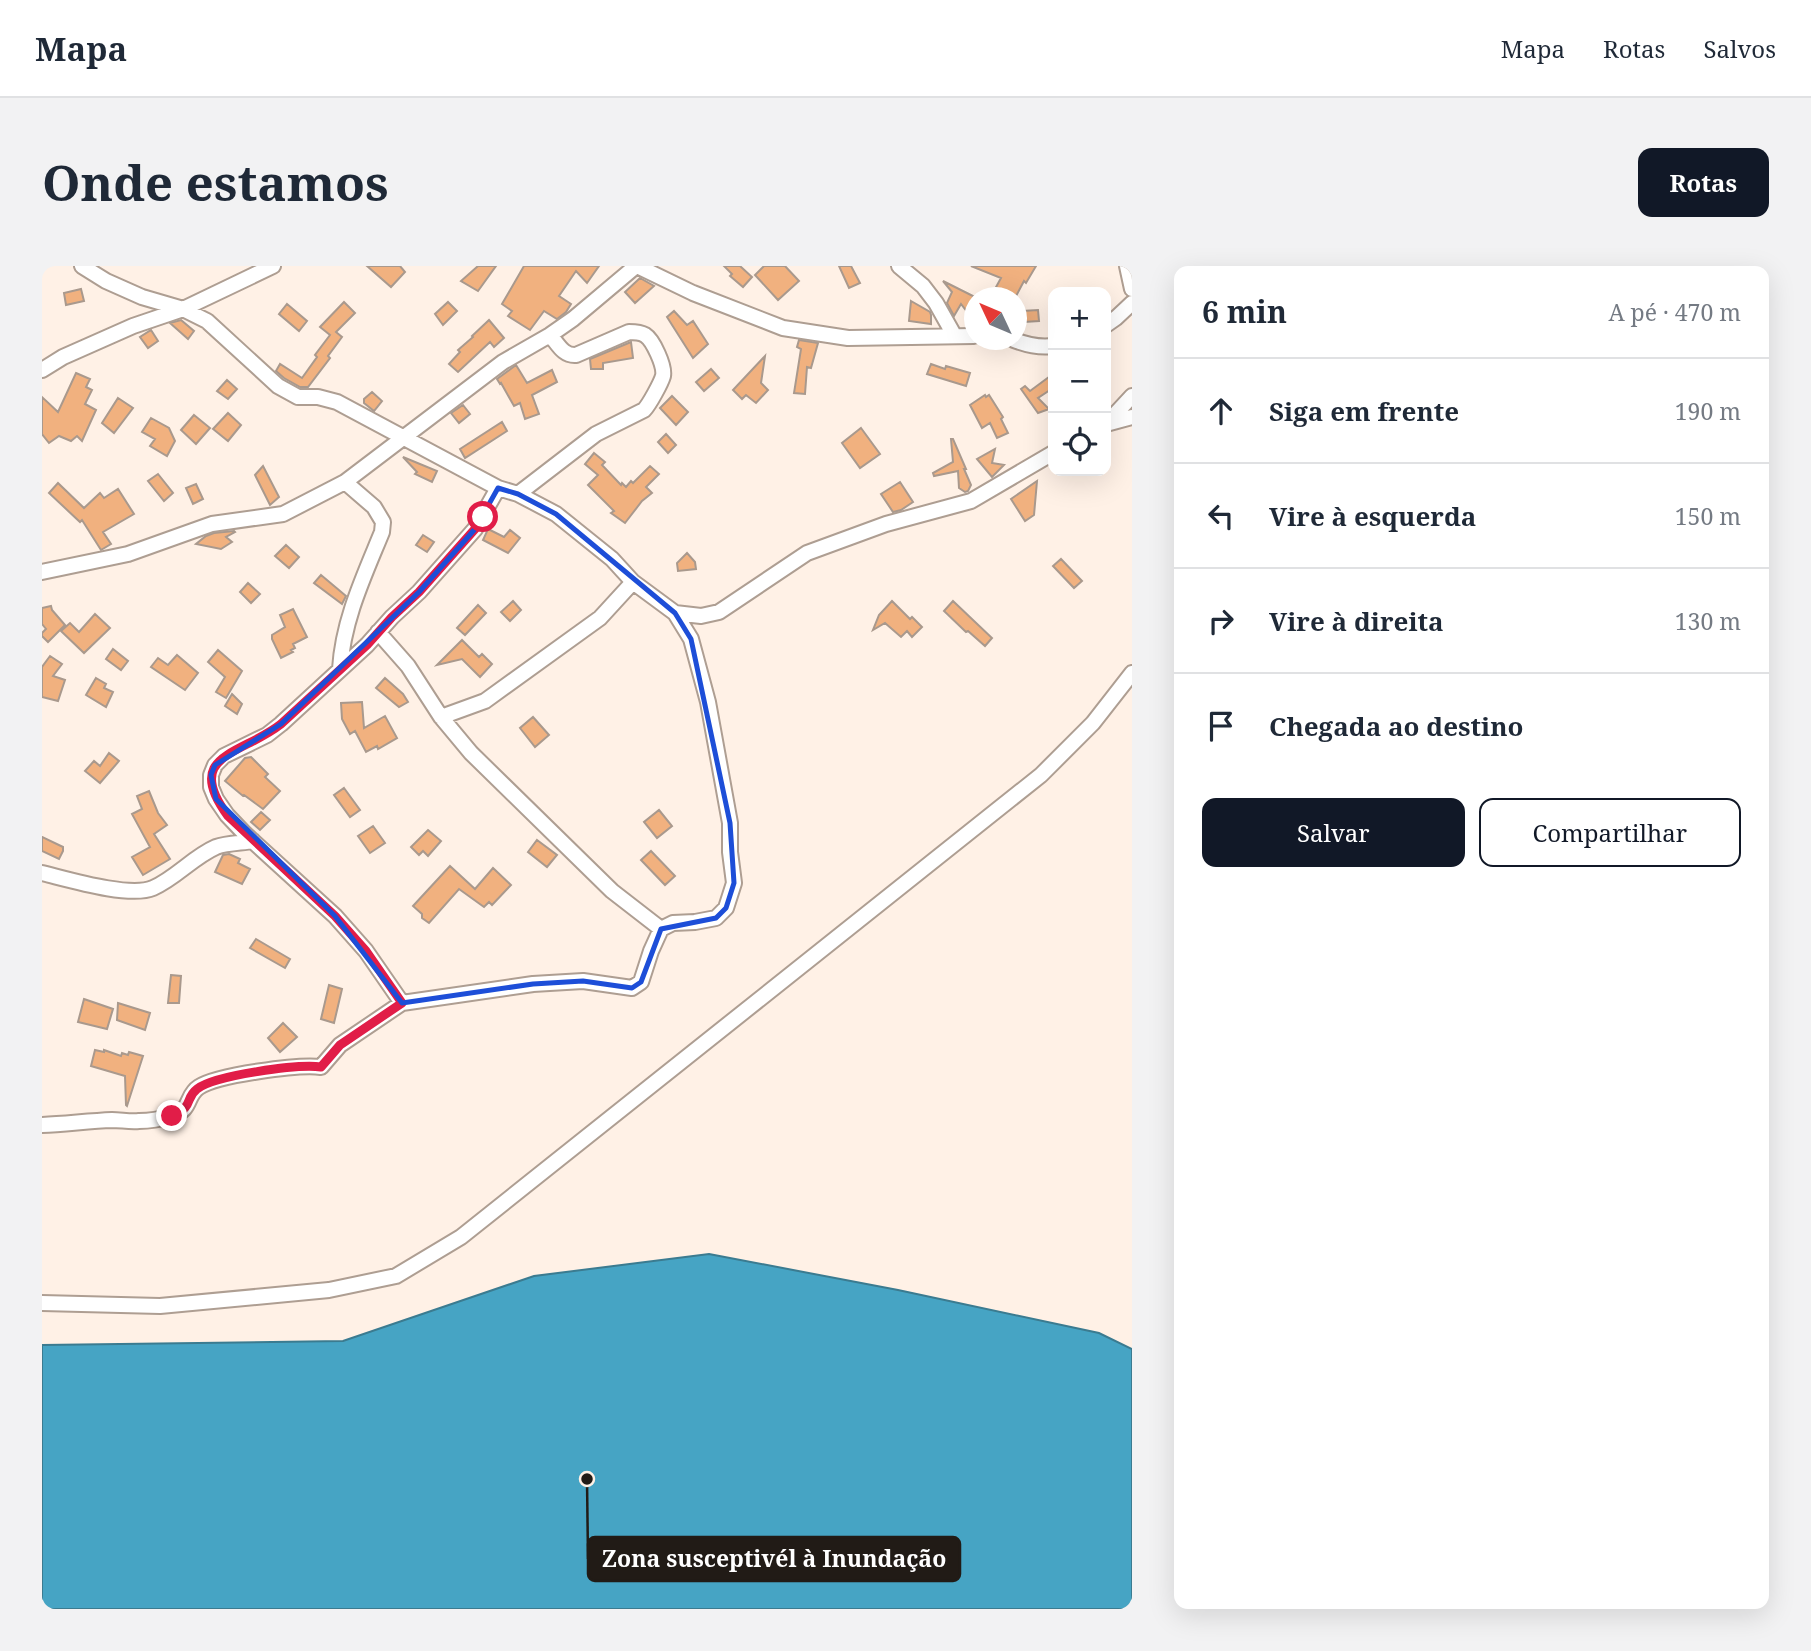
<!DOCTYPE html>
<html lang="pt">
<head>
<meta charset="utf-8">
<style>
  body { margin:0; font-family:"Noto Serif",serif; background:#f2f2f3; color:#1f2937 }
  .controls { position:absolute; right:21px; top:21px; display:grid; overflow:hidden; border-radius:14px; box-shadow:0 7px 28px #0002 }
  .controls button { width:63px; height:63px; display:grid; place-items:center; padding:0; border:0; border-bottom:2px solid #e0e1e3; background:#fff; color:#1f2937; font:35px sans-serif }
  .compass { position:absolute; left:922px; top:21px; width:63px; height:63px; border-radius:50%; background:#fff; box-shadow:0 7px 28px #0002; rotate:314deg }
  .stop { position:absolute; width:21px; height:21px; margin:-16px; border:5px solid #e11d48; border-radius:50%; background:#fff }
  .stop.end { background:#e11d48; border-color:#fff; box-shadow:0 2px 7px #0008 }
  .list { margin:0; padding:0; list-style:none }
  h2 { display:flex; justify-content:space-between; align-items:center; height:91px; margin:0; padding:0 28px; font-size:30px }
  h2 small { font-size:23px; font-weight:400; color:#747a83 }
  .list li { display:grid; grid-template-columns:46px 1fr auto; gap:21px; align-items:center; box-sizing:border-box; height:105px; padding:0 28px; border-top:2px solid #e0e1e3 }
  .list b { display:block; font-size:26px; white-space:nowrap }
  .list em { font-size:23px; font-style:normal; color:#747a83 }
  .actions { display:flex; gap:14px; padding:21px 28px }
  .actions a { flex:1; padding:16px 0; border:2px solid #111827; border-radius:14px; text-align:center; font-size:24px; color:#111827 }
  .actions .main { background:#111827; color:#fff }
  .icon { flex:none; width:38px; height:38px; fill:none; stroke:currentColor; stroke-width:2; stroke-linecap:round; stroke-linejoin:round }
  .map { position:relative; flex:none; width:1090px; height:1343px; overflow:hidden; border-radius:14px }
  header { display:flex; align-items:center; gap:42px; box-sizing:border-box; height:98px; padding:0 35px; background:#fff; border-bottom:2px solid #e0e1e3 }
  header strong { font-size:33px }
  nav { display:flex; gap:38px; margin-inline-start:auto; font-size:24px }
  .intro { display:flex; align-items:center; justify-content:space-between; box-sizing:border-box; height:168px; padding:0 42px }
  h1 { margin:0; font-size:49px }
  .button { padding:18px 32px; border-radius:14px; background:#111827; color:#fff; font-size:24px; font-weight:700 }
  main { display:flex; gap:42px; padding:0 42px }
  aside { flex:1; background:#fff; border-radius:14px; box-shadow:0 7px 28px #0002 }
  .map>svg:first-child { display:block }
  .water { fill:#46a4c4; stroke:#3b7b90; stroke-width:2 }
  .building { fill:#f1b17f; stroke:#a9998d; stroke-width:2 }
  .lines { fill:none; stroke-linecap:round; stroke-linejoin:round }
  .minor-casing { stroke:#ae9e92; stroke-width:18 }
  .minor { stroke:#fff; stroke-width:14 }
  .route { stroke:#e11d48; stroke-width:9 }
  .marked { fill:none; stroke:#1d4ed8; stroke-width:5; stroke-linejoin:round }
  .leader { fill:none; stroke:#211b16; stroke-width:2.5 }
  .callout-dot { fill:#211b16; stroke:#fff1e6; stroke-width:2.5 }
  .callout { fill:#211b16; stroke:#211b16; stroke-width:2.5 }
  .callout-label { font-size:23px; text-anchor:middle; font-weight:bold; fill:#fff }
</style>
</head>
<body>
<header>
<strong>Mapa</strong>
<nav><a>Mapa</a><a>Rotas</a><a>Salvos</a></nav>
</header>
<div class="intro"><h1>Onde estamos</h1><a class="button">Rotas</a></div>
<main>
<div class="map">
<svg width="1090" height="1343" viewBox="0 0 1090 1343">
  <rect width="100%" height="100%" fill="#fff1e6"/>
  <path class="water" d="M667,988L856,1024L1057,1067L1090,1083V1343H0V1079L301,1075L492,1010Z"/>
  <path class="building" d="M325,0H358L363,6L349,21Z
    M436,0H454L436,25L419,15Z
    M482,0H557L545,17L534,5L517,30L529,38L524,46L515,53L502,45L488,64L466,50L470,45L460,38Z
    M682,0H698L710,11L701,21L688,10L690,8Z
    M722,0H743L757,15L736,34L713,9Z
    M797,0H809L818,17L807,22Z
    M929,0H994L984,17L982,15L973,32H948L959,12Z
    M598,12L612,20L593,37L583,26Z
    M901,15L933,31L926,47L919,38L912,50L905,37L910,26Z
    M39,23L42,35L24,39L22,27Z
    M869,35L888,46L889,49V58L867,55Z
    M302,36L313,47L294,66L300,71L286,90L288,92L266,121H258L242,112L234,105L238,98L260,112L275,91L273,89L288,69L278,61Z
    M406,36L415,45L401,59L393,48Z
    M245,38L265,55L257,65L237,48Z
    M996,44L997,55L982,56L980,45Z
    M632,45L645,59L651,55L666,78L651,92L625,51Z
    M139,54L152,65L146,73L128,57Z
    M447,54L462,72L452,81L448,76L416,106L407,98L418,86L416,84L431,71L430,70Z
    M109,64L116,75L106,82L98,71Z
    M757,74L776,77L769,102L765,101L763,128L752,127L759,83L755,81Z
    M589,76L591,92L561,97V103H549L548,93Z
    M723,90L719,117L726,124L714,137L704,129L700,133L691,124Z
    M889,98L903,103L904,100L928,107L924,120L885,108Z
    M474,99L485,117L510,104L515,116L492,128L490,129L497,148L483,153L478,137L472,140L459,117L458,118L455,113Z
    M669,103L677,112L662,125L654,116Z
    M34,107L48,113L44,121L50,124L43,138L54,144L40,175L35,170L29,175L17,170L7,177L0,168V131L16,146Z
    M1011,108V122L996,132L1007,143L996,147L979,123L983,120L988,125Z
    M185,114L195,123L186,133L175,125Z
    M330,126L340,135L332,145L322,137V133Z
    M943,129L944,131L947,129L961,151L959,153L966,167L955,172L948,157L940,162L928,139Z
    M630,130L646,146L634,159L618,142Z
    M76,132L91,142L72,167L60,157Z
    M421,139L428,148L417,157L409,147Z
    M186,147L199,159L186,175L171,163Z
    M152,149L168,162L154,178L139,164Z
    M109,152L127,162L133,175L125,190L108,180L113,173L100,166Z
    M460,156L465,165L423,192L418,183Z
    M819,162L838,188L818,202L800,177Z
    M624,168L634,179L626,187L616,176Z
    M909,173H911L924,203H922L929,219L926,225L923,226L917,222L916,205L892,210L891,207L911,196Z
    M953,183L950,197L962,199L950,211L935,193Z
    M552,187L563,196L560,199L579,219L580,217L584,221L589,215L591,217L608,200L617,208L604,221L610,227L600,235L583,257L569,247L572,245L546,219L556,209L543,198Z
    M361,191L395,205L390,216L373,208L375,206Z
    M221,200L237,231L228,239L213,209Z
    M116,208L131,227L122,235L106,215Z
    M995,215L992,249L983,255L969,233Z
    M858,216L871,236L859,244L851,246L839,228Z
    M16,217L42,242L58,227L62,232L76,223L92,248L61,266L69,278L59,284L40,254L38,256L7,227Z
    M154,218L161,233L151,238L144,222Z
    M446,263L462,271L468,264L478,272L466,287L441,274Z
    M192,265L193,266L184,271L190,276L179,283L154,278L164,270L172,267Z
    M381,269L392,276L385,286L374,279Z
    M244,279L257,291L247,302L233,290Z
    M645,287L653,296L654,303L636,305L635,297Z
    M1019,293L1040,315L1032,322L1011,300Z
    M279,309L304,330L300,338L272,317Z
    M206,317L218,328L209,337L198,326Z
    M471,335L479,344L468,355L459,346Z
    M850,335L868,353L870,351L880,361L870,371L865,365L859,371L843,357L831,364L837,349Z
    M911,335L950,372L943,380L926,365L924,366L902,345Z
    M436,339L444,347L423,369L415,362Z
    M9,340L10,344L23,359L6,376L0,370V367L4,363L0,358V342Z
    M251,343L265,371L251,378L253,382L249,384L251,386L239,392L230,373V369L243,361L238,349Z
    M53,348L68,362L42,387L19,365L28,357L37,366Z
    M420,374L437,391L440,388L450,398L438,411L420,393L395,399Z
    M71,383L86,395L79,404L64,393Z
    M176,384L200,405L184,432L174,426L183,411L166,396Z
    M135,389L156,407L143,424L109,401L116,392L126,399Z
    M8,390L20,398L11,410L23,414L16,435L0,431V401Z
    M54,412L64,418L62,422L71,426L64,441L44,429Z
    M343,412L361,428L366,436L357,441L334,422Z
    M190,428L200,438L195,448L183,440Z
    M320,436L322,462L343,450L355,472L336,483L335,480L324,486L313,465L308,468L300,453L299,437Z
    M491,451L507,469L493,481L478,462Z
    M67,487L77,495L58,517L43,505L52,495L58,500Z
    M209,491L226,508L223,511L238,525L221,543L202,529L201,530L183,515L203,492Z
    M302,522L318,544L308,551L292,529Z
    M107,525L116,547L125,559L112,568L128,593L101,609L90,591L108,581L90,548L100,543L95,530Z
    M617,544L630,560L615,572L602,556Z
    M219,546L228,554L218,564L209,556Z
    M331,560L343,577L328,587L316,570Z
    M386,564L399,575L386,590L381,585L377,589L369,581Z
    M0,571L21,581V585L17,593L0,585Z
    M495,574L515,589L505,601L486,586Z
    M609,585L633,610L623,619L599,594Z
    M187,588L198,593L196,597L208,603L200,618L173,606L181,589Z
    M408,600L433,623L451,602L469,619L450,639L447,636L442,641L417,623L387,657L380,652V648L371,640Z
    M214,673L248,693L243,702L208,682Z
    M129,709L139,710L137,737H126Z
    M287,719L300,723L292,757L279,753Z
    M42,733L71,743L65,763L36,756Z
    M76,737L108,747L103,764L75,754Z
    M241,757L255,771L238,786L226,772Z
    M53,784L62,786V784L79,790L80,787L86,789L87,786L101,790L85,840L84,839L83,810L49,800Z"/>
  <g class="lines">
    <defs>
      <path id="minor" d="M595,0L651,27L741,62L806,72L932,70
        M857,0L881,20L894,37L912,69
        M1085,0L1090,23
        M1064,59L1074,52L1090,37
        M972,74C985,79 997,82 1011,80
        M0,104L21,91L91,60L141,43L231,0
        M1064,158L1090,130
        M1064,158L1090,151
        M476,228L554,168L602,144C607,139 619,117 621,110C623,100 611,74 603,69C598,66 592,66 587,66L534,89C521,90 516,78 508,69
        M0,306L86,288L170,258L241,248L303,216L461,96L508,69L531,53L594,0
        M633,347L659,350L677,346L765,287L844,258L929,235L1011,187
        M336,366L366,400L399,451L429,487L570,625L619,663
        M298,403C301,354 322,310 340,266L341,256L332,241L303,216
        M399,451L443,435L558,352L591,316
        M0,607C25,613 87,632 111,622C134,612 151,591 174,581C185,577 200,577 211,575
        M360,737L324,685L293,650L203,568L185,549L174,533L169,521V509L173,499L182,490L225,469L239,458L325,379L350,351L377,326L433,263L456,222
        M0,859C23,858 47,855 70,854C79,854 88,856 97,855C107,855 119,853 129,850C151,844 143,830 157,821C175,809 257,798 279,801L298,779L360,737L491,718L541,715L590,722L599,716L609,685L619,663L631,657L653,656L674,652L684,642L692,617L688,586V557L666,436L649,373L633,347L591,316L570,293L514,248L476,228L456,222L295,136L276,131H256L236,120L165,55L141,43L100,31L64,15L40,0
        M0,1037L118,1040L287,1024L354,1010L419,971L999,509L1051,457L1090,407"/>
    </defs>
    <use href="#minor" class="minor-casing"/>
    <use href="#minor" class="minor"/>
  </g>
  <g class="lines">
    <path class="route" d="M130,850C153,840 142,833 155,823C173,809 256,798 279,801L298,779L360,737L324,685L293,650L186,550C140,488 200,489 239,458L325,379L350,351L377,326L433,263L441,251"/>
  </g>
  <path class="marked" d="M456,222L476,228L514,248L633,347L649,373L688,557L692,617L684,642L674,652L619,663L599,716L590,722L541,715L491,718L360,737L293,650L174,533L169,509L173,499L239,458L377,326L433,263Z"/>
  <path class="leader" d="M545 1213L546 1293"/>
  <circle class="callout-dot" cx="545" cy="1213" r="7"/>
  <rect class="callout" x="546" y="1271" width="372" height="44" rx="7"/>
  <g class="callout-label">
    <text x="732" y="1301">Zona susceptivél à Inundação</text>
  </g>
</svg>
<div class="controls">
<button>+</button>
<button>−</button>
<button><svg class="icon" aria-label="locate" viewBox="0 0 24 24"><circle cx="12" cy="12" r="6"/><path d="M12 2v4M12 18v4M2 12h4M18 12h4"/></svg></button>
</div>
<svg class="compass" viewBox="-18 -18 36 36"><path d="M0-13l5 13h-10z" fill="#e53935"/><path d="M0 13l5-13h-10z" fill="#747a83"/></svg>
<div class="stop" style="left:441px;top:251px"></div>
<div class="stop end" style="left:130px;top:850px"></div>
</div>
<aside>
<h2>6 min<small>A pé · 470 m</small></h2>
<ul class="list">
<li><svg class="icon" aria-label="ahead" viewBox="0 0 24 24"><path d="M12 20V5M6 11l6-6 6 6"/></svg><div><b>Siga em frente</b></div><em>190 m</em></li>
<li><svg class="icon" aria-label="left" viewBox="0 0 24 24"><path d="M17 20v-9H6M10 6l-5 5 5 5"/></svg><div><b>Vire à esquerda</b></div><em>150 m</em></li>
<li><svg class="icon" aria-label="right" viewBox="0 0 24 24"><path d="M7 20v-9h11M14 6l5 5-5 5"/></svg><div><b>Vire à direita</b></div><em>130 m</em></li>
<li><svg class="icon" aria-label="arrive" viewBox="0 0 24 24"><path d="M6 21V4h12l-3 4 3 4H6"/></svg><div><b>Chegada ao destino</b></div></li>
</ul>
<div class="actions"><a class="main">Salvar</a><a>Compartilhar</a></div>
</aside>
</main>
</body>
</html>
